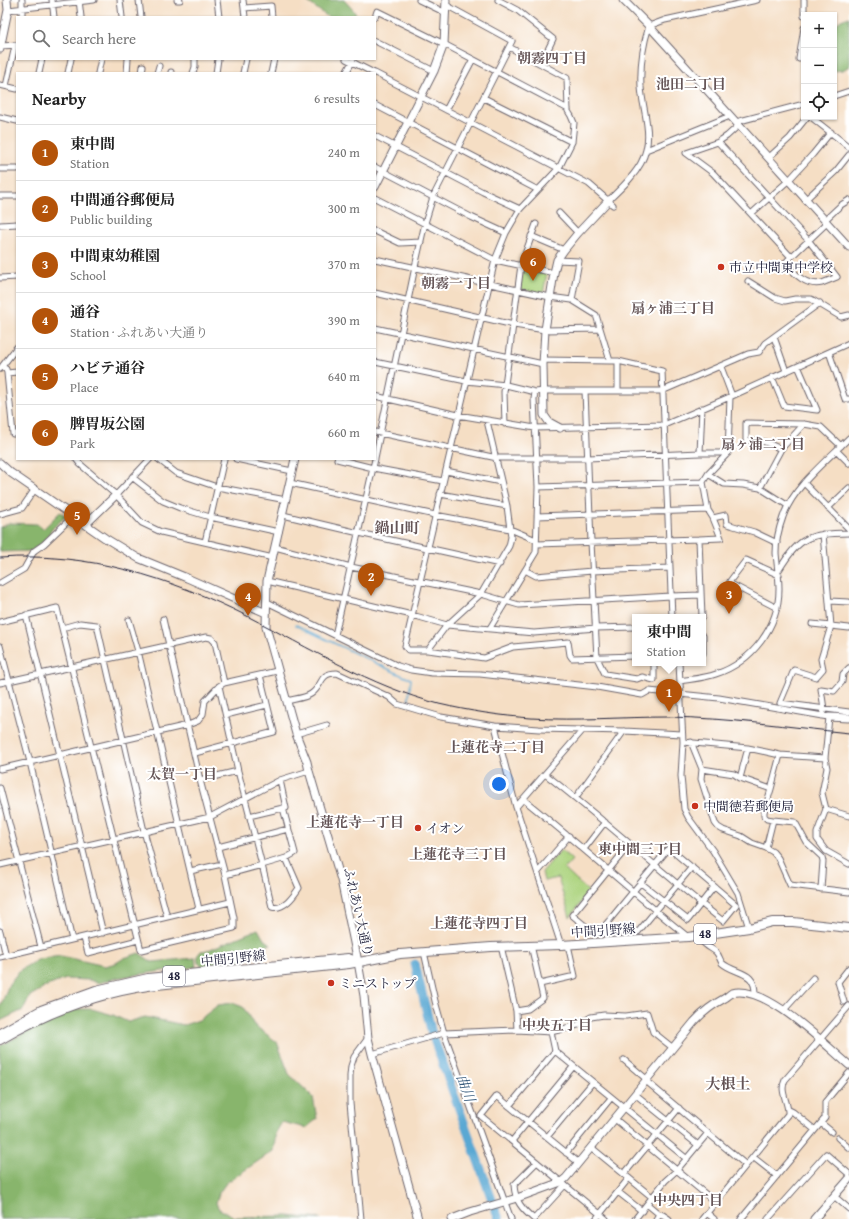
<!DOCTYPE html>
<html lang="en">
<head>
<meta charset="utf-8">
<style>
  body { margin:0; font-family:"Gentium Book Plus","Noto Serif JP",serif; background:#f6f6f6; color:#222 }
  .controls { position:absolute; right:12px; top:12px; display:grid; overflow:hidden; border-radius:0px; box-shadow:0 1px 3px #0004 }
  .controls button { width:36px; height:36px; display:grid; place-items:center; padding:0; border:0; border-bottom:1px solid #e0e0e0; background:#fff; color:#222; font:20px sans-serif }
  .you { position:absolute; left:499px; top:784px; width:14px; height:14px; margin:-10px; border:3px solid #fff; border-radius:50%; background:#1a73e8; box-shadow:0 0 0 6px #1a73e833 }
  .badge { display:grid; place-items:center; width:26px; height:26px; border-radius:50%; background:#b45309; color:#fff; font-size:13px; font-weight:700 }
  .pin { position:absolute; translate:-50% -33px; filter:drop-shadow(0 1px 2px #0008) }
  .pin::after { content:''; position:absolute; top:21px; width:14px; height:12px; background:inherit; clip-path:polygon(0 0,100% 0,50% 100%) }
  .popup { position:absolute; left:632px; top:614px; width:74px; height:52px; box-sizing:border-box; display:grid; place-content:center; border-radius:0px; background:#fff; filter:drop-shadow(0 1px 3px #0005); font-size:13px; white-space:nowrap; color:#767676 }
  .popup b { font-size:15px; color:#222 }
  .popup::after { content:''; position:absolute; left:50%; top:100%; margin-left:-8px; border:8px solid transparent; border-top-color:#fff }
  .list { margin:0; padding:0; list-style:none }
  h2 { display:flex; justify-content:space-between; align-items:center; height:52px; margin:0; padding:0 16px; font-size:17px }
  h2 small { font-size:13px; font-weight:400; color:#767676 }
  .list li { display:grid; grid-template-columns:26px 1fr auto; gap:12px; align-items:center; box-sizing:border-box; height:56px; padding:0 16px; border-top:1px solid #e0e0e0 }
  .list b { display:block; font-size:15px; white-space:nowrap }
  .list p { margin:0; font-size:13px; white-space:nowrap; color:#767676 }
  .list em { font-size:13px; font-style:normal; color:#767676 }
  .icon { flex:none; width:22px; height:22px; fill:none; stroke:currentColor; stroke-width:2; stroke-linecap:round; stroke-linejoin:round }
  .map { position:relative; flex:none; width:849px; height:1219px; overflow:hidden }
  .search { position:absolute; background:#fff; box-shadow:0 1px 3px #0004; left:16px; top:16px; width:360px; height:44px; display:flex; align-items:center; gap:10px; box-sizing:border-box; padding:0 14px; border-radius:0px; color:#767676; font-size:15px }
  .panel { position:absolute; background:#fff; box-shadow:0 1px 3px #0004; left:16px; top:72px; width:360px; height:388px; border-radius:0px }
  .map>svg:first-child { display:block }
  .green { fill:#abd37d; stroke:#667a5c }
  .forest { fill:#88b56c; stroke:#556c54 }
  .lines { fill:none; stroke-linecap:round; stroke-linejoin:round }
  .stream { stroke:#5aa8d3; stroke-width:1.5 }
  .river { stroke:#5aa8d3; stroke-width:9 }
  .street-casing { stroke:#6c646b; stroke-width:7 }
  .secondary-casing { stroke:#6c646b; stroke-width:9 }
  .primary-casing { stroke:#6c646b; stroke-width:10 }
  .street { stroke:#fff; stroke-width:5 }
  .secondary { stroke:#fff; stroke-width:7 }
  .primary { stroke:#fff; stroke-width:8 }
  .tram { stroke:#22223b; stroke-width:1 }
  .poi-dot { fill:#c8321e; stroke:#fff; stroke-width:1.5 }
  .labels { text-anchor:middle; stroke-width:4; stroke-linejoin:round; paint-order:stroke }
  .shield { fill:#fff; stroke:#646476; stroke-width:1 }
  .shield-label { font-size:12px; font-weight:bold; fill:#22223b }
  .poi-label { font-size:13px; fill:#22223b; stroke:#fff; text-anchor:start }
  .street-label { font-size:13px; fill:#22223b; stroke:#fff }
  .neighbourhood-label { font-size:14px; font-weight:bold; fill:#645456; stroke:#fff }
  .water-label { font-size:14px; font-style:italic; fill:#3b5e7f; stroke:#fff }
  .quarter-label { font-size:15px; font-weight:bold; fill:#645456; stroke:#fff }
</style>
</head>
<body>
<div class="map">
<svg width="849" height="1219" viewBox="0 0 849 1219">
  <rect width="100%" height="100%" fill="#fff"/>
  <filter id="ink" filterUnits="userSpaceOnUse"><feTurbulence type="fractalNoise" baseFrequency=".025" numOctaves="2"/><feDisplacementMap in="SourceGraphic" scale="8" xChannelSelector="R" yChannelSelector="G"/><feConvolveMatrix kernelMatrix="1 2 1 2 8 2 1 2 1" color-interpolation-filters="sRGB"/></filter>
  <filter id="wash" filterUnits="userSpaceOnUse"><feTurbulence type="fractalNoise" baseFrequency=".012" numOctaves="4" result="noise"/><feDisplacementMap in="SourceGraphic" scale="16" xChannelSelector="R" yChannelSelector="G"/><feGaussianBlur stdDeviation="0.9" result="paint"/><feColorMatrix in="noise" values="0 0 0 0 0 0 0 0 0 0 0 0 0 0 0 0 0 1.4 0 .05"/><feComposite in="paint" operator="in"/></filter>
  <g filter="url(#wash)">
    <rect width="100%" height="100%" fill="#f5dec4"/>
    <path class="green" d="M523,268L547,273L543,294L520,289Z
      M561,850L572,860L564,869L589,892L570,917L558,878L544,881L542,872Z"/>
    <path class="forest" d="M305,0H344L354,11L357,17H328Z
      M849,17V66L843,70L834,71V26L841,20Z
      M60,512L66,516L53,528L42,543L31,551L0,552V527L3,526L9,523L37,524L43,529Z
      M258,929L263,938L271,944L252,951L245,961L203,966L198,963L197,956L201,951L208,950Z
      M139,953L152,962L195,958L196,967L168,970L116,978L99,983L89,980L66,979L47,986L30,996L23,1010L0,1021V1008L9,984L20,970L39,959L61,956L105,966L116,963L124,958Z
      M232,1003L243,1007L254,1025L277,1042L289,1074L313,1097L317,1119L306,1128L282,1122L275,1134V1140L273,1151L226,1183L219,1193L216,1203L219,1209L235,1217L287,1216L321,1219H0V1046L28,1031L74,1009H92L113,1015L128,1022L145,1017L184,1025L199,1020L218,1005Z"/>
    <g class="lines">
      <path class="stream" d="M296,625L403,676L411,679L408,705"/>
      <path class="river" d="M415,964L432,1034L499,1219"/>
    </g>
  </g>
  <g filter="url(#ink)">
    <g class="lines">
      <defs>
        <path id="street" d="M22,0V17
          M52,0L54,17
          M79,0L81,17
          M120,0L122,17
          M139,0L141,17
          M177,0H180
          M217,0L219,17
          M243,0L245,17
          M419,0L446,13
          M498,0L517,10L553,39L541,64
          M244,8L271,6L272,17
          M8,10L94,0
          M804,16V0
          M375,17L377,11L444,44L568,109
          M375,41L434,71
          M1,46L17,45
          M509,47L567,78L568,111L571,116L574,123L572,142L559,168L520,209L506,233L495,260L405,646L408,650H428L484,658L513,647L568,642L570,655L572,658L635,656
          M346,59L374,73
          M799,59L804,28
          M39,73L42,59
          M68,73L71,59
          M98,73L101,59
          M127,73L128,59
          M142,73L143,66
          M157,73L159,66
          M171,73V72
          M193,73L195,67V59
          M216,73L218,59
          M243,73L246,59
          M271,73L274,59
          M346,73L353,60
          M375,73L589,184L613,205
          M0,85L17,89
          M6,86L15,46
          M834,96L849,91
          M484,98L572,142
          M375,105L538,190
          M446,110L473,59
          M0,117L17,121
          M811,117L849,147
          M736,122L804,104
          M739,125L727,136L718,142L686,153L713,173L791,257L827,223
          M375,136L483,192L520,209
          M718,142L809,241L837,277C832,279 827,281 822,283C806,287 794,273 785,263L791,257
          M646,150L730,116
          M768,158L790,138L807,117
          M375,167L471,217L506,233
          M0,169H17
          M0,196H17
          M375,198L495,260L554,273
          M609,200C620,189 633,178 641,163C655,136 643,114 641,87C640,67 643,45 649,26L665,20L757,0
          M805,200L836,171L849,155
          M559,213L578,233
          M751,214L789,180L813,154L831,132
          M825,220L841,205L849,200
          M0,225L17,224
          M375,231L400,243L421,242
          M531,236L564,250
          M375,259L550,297L572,300
          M557,260L579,261L572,300L596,315L610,361H618L662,371L672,617
          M0,278L17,277
          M748,281L775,298L785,301L795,299H811L841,317L849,315
          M375,293L514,325L545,330L600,329
          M375,328L543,364
          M774,337L786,371
          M829,352L845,399H849
          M543,360L610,361
          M618,361V391
          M375,362L466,381L506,385L535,392L544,391H662L748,354L759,352L765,343L820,303
          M2,367L6,369L7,373L17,372
          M721,367L732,396
          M0,369L17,347
          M7,373L13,434H17
          M772,377L784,406L817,410L798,366
          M585,391L591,542L597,658L605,674L637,679L642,677L654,680V663
          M375,396L458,415L535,428L664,425L732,396L849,343
          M505,424L504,392L521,265L536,224
          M375,432L497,458H588L700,453H728
          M781,449L765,442L746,440V423L804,424L821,427L841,446
          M837,451L849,463
          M700,453L702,408
          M375,458L415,267L425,223L433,197L512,41L446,5
          M76,459L80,464L116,495L142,523L161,532L273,558
          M158,459L176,473L217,487L286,500
          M236,459L292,471
          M337,459L373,468L443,481
          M446,471L501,482
          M708,474L724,484L743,485L760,488L787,505
          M132,477L163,501L180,508L210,517L279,532
          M290,483L435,515L510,529L536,540
          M804,483L849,529
          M538,487L703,482
          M760,488L781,449L804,424
          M440,494L507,506
          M116,495L150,459
          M828,508L849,488
          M0,514L22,508L35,489
          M283,515L359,533L500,564
          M537,516L708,510
          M713,518L726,515L727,524L754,532L777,543
          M823,534L831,626L849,628
          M205,542L224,459
          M537,544L699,539
          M275,547L351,567L481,594L519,605L671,596L701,595
          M525,570L536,576L592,571L670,568
          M779,570C800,535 810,534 849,533
          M267,581L412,615L447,625L534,633L596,628L635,627
          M0,583L24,569L34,551L44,544L68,521L75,517
          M829,601L849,602
          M267,602L398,666L411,670L432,673L480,674L597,687L642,695L649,691L719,698L829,717L825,758L827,768L822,793L826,809L817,833V839L826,851L849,864
          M777,608L731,584L730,581L746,560L779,575
          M26,615L103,933
          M702,617L699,539L721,538L713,518L708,510L703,482L708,474L728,453L730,397
          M129,620L138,651L199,909
          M0,622L57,608L141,950L234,928V918L225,875L200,780L163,619
          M812,624L831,626L821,659L823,669L816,677L794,670L780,703L849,712
          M62,628L80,623L97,625L144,831L167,917
          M490,628L536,552L538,487L534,399L535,392
          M335,635L375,459
          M703,636V653
          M0,646L30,762L72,940
          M428,650L447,625L481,594L509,546L511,537L507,506L487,421
          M679,663L683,742L681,776L684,809L688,817L713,851L738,893L749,928
          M680,681C692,679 705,678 716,674C752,662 779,627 779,589C779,577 777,565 776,553C776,541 779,528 783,517C793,487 826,461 849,438
          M0,683L206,637L211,638L215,642L224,683
          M219,686L238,771L262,865L225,875
          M287,701C294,699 305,698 311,694C324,685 318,673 337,673L389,697L397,704L441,717L495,726L539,729L624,731L682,734
          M226,715L267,705
          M822,716L824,709L821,689L834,691L842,682L843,674L849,668
          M495,726L516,807L561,945
          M296,734L327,725
          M683,742L748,748L780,755L825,758
          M691,742L702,769L701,779L715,823L718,827L723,830L741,836L752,843L766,848L773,852L778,858L790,885L849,892
          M195,753L274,732L260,675
          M0,769L188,725L198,721L203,714L205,701L219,686L224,683L277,671
          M702,769L734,774L740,778L771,789L764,812V816L767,819L773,820
          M545,774C606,821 663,874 723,921L736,905L669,848L598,934
          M740,778L748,748
          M200,780L238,771
          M280,780L286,808H283L295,853L286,858L262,865L272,907C284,910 293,897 299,888L286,858
          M0,788L41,947
          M771,789L780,755
          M576,797L624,731
          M523,799C579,844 632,892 688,937
          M516,807L583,730
          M826,809L849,816
          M249,816L283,808
          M630,844L572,915L595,934L638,932L692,867
          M218,847L288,829
          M766,848L773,820L795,822L806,842L822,857L823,861L821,889
          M584,849L605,822
          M0,865L210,817L280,780L309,771
          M190,871L222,864
          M538,872L569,836
          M641,883L688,920L714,887
          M0,931L6,956
          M698,935C700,939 703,943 706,945C709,948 713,949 716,952C719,955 720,960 722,963C736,975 756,970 755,995
          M84,938L88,953L138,940
          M501,946L516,1011L517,1030
          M424,952L435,1001L444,1033L511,1219
          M0,957L230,902
          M540,984L575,976L568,945
          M844,1002L838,982L849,968
          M784,1010L813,978
          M516,1011L528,1009L543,998L531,945
          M551,1032L555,1051L687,1159
          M372,1054L444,1033L517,1030L551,1032L578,1025L591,1017L604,1015L626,1016L647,1013L653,1032L673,1048
          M624,1060L644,1077L646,1081L746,1165
          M635,1094L698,1145
          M509,1106L555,1051
          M789,1110L793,1112L815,1130
          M615,1119L715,1202
          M821,1123L832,1132
          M547,1137L592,1083
          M838,1138L849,1148
          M512,1141L573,1067
          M592,1148L652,1197
          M566,1153L611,1098
          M753,1157L777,1176
          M579,1163L497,1096L481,1116L606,1219
          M624,1174L679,1108
          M618,1192L642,1211
          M834,1196L849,1209
          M647,1204L659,1214L656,1219
          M707,1213L714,1219
          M659,1214L663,1215L669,1219
          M361,1219L350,1103V1076L351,1066L354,1057L368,1038
          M534,1219C522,1209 515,1201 514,1185L537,1162
          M534,1219L565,1185
          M596,1219L629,1178
          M635,1219L665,1181L677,1170L708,1133
          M702,1219L788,1114C789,1103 779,1092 785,1080L849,1006
          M741,1219L825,1118V1102L849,1073
          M768,1219L826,1154L849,1174"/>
        <path id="secondary" d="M623,0L649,26L849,247
          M0,49L8,10L7,0
          M375,187L434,71L444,44L446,0
          M560,428L549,422L544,415L543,364L545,330L554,273L557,260L564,250L578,233L609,200
          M295,459L267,581L266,627L296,734L307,762L309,771L341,880L358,962L364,996L368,1038L372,1054L418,1219
          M0,463L11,473L105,538L138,558L187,578L266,613
          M86,524L116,495
          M829,717L849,718
          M452,1219L470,1212L517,1198L561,1182L566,1178L694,1022C703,1012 712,1005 725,998C727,997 730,994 732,993C765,983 825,1045 849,1065
          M814,1219L849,1179"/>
        <path id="primary" d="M0,1033L41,1010L96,990L148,978L348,958L357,961
          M0,1040C46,1013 95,994 148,986L349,964L400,954L491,947L561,945L688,937L749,928L772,922H793L849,928"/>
      </defs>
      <use href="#street" class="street-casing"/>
      <use href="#secondary" class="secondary-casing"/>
      <use href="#primary" class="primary-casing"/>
      <use href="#street" class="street"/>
      <use href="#secondary" class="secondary"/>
      <use href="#primary" class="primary"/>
      <path class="tram" d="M0,558C86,551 171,578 247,616C309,648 371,686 439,704C469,711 501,716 531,718C577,721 623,717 668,717C729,718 789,727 849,733"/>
    </g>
  </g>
  <g class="poi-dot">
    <circle cx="721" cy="267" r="4"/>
    <circle cx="695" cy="806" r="4"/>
    <circle cx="418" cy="828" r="4"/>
    <circle cx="331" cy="983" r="4"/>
  </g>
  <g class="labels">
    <g class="shield">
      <rect x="694" y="924" width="22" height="20" rx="3"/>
      <rect x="163" y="966" width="22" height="20" rx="3"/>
    </g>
    <g class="shield-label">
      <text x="705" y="938">48</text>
      <text x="174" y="980">48</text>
    </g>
    <g class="poi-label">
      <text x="729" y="272">市立中間東中学校</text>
      <text x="703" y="811">中間徳若郵便局</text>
      <text x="426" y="833">イオン</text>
      <text x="339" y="988">ミニストップ</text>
    </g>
    <g class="street-label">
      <text transform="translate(359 912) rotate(77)" y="5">ふれあい大通り</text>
      <text transform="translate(603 930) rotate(-4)" y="5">中間引野線</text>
      <text transform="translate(233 958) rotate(-6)" y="5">中間引野線</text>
    </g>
    <g class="neighbourhood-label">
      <text x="552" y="63">朝霧四丁目</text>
      <text x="691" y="89">池田二丁目</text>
      <text x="456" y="288">朝霧一丁目</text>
      <text x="673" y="313">扇ヶ浦三丁目</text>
      <text x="763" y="449">扇ヶ浦二丁目</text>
      <text x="496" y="752">上蓮花寺二丁目</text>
      <text x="182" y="779">太賀一丁目</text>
      <text x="355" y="827">上蓮花寺一丁目</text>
      <text x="640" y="854">東中間三丁目</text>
      <text x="458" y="859">上蓮花寺三丁目</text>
      <text x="479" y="928">上蓮花寺四丁目</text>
      <text x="557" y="1030">中央五丁目</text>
      <text x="688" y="1205">中央四丁目</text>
    </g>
    <g class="water-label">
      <text transform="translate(466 1088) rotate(70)" y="5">曲川</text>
    </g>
    <g class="quarter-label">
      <text x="397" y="533">鍋山町</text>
      <text x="728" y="1089">大根土</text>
    </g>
  </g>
</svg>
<div class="controls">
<button>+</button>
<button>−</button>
<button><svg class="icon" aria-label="locate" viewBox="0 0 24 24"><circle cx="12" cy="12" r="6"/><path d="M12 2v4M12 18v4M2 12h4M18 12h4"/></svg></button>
</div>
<div class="you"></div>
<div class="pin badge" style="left:669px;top:712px">1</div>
<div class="popup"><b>東中間</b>Station</div>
<div class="pin badge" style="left:371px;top:596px">2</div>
<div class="pin badge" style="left:729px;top:614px">3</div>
<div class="pin badge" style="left:248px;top:616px">4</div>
<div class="pin badge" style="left:77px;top:535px">5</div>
<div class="pin badge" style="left:533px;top:281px">6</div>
<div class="search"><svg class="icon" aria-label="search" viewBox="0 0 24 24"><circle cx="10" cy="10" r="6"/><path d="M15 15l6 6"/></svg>Search here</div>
<section class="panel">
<h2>Nearby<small>6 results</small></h2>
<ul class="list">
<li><span class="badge">1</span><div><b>東中間</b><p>Station</p></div><em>240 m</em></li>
<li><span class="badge">2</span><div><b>中間通谷郵便局</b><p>Public building</p></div><em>300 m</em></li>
<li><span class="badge">3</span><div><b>中間東幼稚園</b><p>School</p></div><em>370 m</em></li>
<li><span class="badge">4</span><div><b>通谷</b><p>Station · ふれあい大通り</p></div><em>390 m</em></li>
<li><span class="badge">5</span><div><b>ハビテ通谷</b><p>Place</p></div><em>640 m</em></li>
<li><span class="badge">6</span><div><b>脾胃坂公園</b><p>Park</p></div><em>660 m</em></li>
</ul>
</section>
</div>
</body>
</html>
